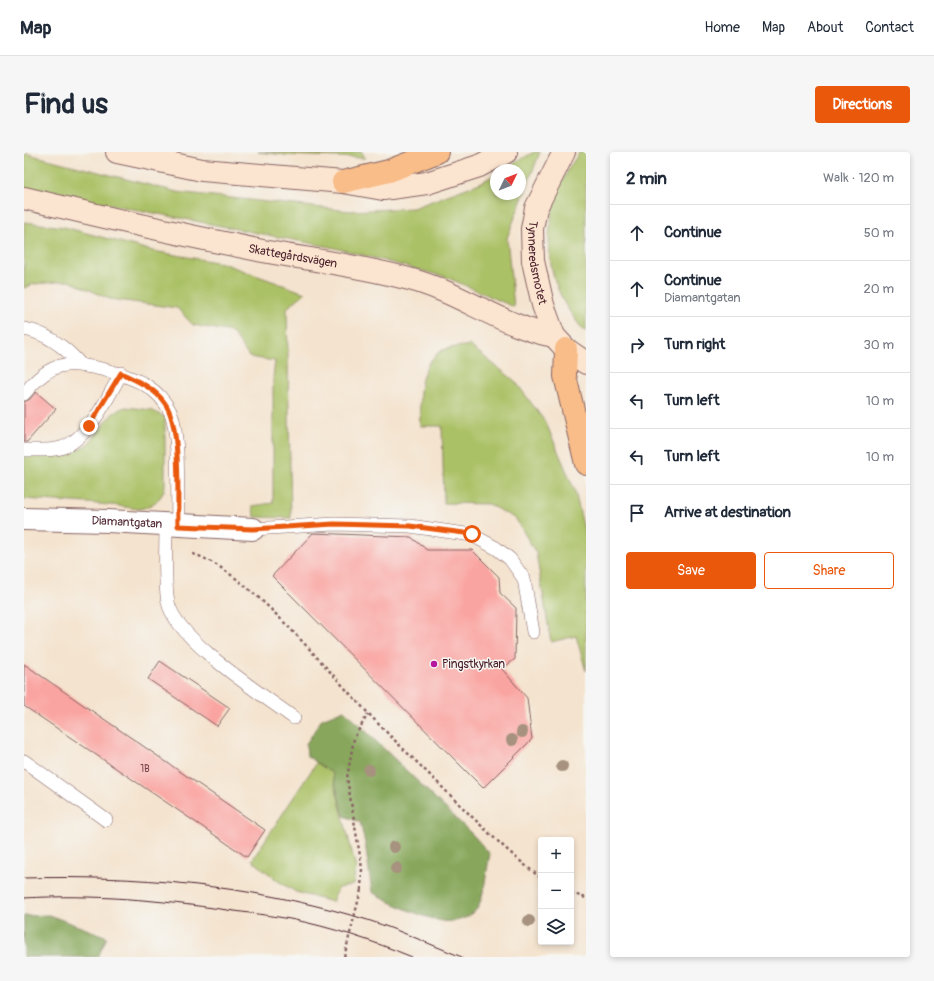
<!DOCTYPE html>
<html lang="en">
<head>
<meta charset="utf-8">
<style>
  body { margin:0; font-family:Pangolin,sans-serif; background:#f6f6f7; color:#1f2937 }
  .controls { position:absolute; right:12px; bottom:12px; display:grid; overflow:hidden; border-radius:4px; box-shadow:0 2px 6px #0003 }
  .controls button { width:36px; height:36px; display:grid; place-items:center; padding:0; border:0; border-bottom:1px solid #e0e1e3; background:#fff; color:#1f2937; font:20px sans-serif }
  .compass { position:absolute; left:466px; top:12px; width:36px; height:36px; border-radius:50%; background:#fff; box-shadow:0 2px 6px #0003; rotate:47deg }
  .stop { position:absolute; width:12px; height:12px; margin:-9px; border:3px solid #ea580c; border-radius:50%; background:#fff }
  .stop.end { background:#ea580c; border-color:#fff; box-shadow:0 1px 4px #0008 }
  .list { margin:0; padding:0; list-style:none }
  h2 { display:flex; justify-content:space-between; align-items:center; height:52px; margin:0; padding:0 16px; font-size:17px }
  h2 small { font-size:13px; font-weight:400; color:#747a83 }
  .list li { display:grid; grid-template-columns:26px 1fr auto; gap:12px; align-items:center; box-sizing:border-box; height:56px; padding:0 16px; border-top:1px solid #e0e1e3 }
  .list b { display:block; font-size:15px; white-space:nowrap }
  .list p { margin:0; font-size:13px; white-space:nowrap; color:#747a83 }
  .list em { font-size:13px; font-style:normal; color:#747a83 }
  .actions { display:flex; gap:8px; padding:12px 16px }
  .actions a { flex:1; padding:9px 0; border:1px solid #ea580c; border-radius:4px; text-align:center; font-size:14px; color:#ea580c }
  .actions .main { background:#ea580c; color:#fff }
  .icon { flex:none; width:22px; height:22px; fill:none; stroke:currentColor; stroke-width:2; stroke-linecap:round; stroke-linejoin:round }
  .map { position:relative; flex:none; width:562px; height:805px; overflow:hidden; border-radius:4px }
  header { display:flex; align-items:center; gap:24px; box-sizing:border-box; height:56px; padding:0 20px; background:#fff; border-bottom:1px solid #e0e1e3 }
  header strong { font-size:19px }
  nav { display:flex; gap:22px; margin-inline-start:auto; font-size:14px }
  .intro { display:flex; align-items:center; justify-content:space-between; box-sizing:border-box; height:96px; padding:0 24px }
  h1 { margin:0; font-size:28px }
  .button { padding:10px 18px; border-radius:4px; background:#ea580c; color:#fff; font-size:14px; font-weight:700 }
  main { display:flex; gap:24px; padding:0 24px }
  aside { flex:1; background:#fff; border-radius:4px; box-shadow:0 2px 6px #0003 }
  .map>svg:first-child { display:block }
  .green { fill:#abc166; stroke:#7a7048 }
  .forest { fill:#88a75b; stroke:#696343 }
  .building { fill:#faa4a1 }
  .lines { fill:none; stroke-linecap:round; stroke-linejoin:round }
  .lane-casing { stroke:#866464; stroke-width:14 }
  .street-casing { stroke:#866464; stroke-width:24 }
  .secondary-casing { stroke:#866464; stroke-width:24 }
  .highway-casing { stroke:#866464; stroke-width:24 }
  .path { stroke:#866464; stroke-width:2.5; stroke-dasharray:3 3; stroke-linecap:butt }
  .lane { stroke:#fff; stroke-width:13 }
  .street { stroke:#fff; stroke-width:22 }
  .secondary { stroke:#fce5d0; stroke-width:22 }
  .highway { stroke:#f8bd89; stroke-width:22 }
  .tram { stroke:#4a1f2b; stroke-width:1 }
  .path-bridge { stroke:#866464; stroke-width:2.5; stroke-dasharray:3 3; stroke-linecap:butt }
  .tree { fill:#a6927e }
  .route { stroke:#ea580c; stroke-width:5 }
  .poi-dot { fill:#b5179e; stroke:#f6f6f2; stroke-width:1.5 }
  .labels { text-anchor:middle; stroke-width:3; stroke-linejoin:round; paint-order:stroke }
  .number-label { font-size:10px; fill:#764048 }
  .street-label { font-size:12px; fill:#4a1f2b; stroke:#f6f6f2 }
  .poi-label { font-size:12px; fill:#4a1f2b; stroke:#f6f6f2; text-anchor:start }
</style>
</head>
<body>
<header>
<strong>Map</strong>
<nav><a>Home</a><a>Map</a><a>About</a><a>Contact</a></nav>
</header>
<div class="intro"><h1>Find us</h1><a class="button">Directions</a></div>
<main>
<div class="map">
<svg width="562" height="805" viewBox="0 0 562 805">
  <rect width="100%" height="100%" fill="#f6f6f2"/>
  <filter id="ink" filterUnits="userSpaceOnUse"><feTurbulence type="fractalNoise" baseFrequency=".025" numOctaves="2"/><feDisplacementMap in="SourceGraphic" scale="8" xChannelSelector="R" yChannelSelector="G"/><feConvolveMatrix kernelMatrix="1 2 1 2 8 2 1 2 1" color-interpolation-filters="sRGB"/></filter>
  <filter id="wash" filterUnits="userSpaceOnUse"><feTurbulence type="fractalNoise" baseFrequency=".012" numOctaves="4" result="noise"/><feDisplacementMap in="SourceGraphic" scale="16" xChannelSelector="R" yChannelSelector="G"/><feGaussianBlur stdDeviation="0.9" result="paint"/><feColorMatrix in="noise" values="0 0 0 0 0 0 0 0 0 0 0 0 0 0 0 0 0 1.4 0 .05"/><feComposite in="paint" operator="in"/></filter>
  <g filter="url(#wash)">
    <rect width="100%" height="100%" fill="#f4e3ce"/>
    <path class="green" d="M234,0H338L341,6L262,3Z
      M510,0H516L483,86L490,155L422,125L311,96L0,36V1L153,40L326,59L389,56L456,31L472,22V42H496V18H479Z
      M556,0H562V180C554,173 548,163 542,154C514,104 522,45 556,0Z
      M0,70L40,75L129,99L198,111L281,141L263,156L267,366L231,365L228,354L249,351V226L251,209L225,205L208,180L169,173L153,156L86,147L45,129L10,132L0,136Z
      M445,193L491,229L522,271L551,339L562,387V519L552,484L527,490L512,401L492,367L464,352L420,351L418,274H396C396,247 391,217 417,199C424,195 437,195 445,193Z
      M102,255L127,258L141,265V334C139,347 128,354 116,357C111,357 92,353 86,353C57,350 29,349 0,347V303C16,302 42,303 56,297C75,288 80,260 102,255Z
      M293,610L308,621L332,716L329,733L314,736L308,750L272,740L254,729L228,708Z"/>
    <path class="forest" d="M320,558L449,683L466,702C463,714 460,749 452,758C445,767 429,771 418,769C398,765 365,751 348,740L341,691L336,670L320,664L308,621L283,604L282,592L298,567Z
      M25,763L83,785L74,805H0V764Z"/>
    <g id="blocks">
      <path class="building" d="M12,240L32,257L3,290H0V250L6,247Z
        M289,381L387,385L403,398H448L475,425L476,441L492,456L491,507L478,517L503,546L508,587L459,636L248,424Z
        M136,509L206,556L193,574L124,527Z
        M0,512L241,678L223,705L0,554Z"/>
    </g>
  </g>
  <g filter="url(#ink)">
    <use href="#blocks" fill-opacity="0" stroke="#866464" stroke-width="1"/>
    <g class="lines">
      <defs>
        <path id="lane" d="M0,177C23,181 42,196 57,213
          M0,242C9,231 19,220 33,215C52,207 106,223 123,234C133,240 142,251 147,261C156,284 153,347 154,374
          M0,298C11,298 26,299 37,296C64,287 84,246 97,221
          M142,374C142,395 140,429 144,450C151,487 239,543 270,566
          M229,377L310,372L386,374L448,383L472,396L486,407L500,427L509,480
          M0,609L82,668"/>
        <g id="street">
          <path id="s1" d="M0,367L84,369L229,377"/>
        </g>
        <g id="secondary">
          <path d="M93,0L178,18L319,30L359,37L403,31L455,14L482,0"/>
          <path id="s2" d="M540,0L512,56L508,77L509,109L519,153L530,184L542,197L562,211"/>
          <path id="s3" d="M0,46C79,65 159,83 239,99C288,108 337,114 385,127C436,140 479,175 530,184"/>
        </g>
        <path id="highway" d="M319,30L365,19L413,0
          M542,197L541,224L562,312"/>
      </defs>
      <use href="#lane" class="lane-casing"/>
      <use href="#street" class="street-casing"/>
      <use href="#secondary" class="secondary-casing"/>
      <use href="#highway" class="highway-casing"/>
      <path class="path" d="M169,402C221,418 293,507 332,548C359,578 388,605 417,634C449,666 481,698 517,726
        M337,738L338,716L323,626L330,586L344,562
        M547,741L562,746"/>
      <use href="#lane" class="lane"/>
      <use href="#street" class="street"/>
      <use href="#secondary" class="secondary"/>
      <use href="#highway" class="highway"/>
      <path class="tram" d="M0,726C110,723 224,733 330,764C367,774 402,791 438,805
        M0,746C69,742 135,748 203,758C224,761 245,763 266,767C307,775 349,789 388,805"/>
      <path class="path-bridge" d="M320,805L337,738"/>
    </g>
    <g class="tree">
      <circle cx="498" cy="580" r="6"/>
      <circle cx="488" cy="588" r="6"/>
      <circle cx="538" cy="614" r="6"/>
      <circle cx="345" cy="618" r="6"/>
      <circle cx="370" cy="695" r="6"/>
      <circle cx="372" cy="716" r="6"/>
      <circle cx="505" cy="769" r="6"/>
    </g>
  </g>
  <g class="lines" filter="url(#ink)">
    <path class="route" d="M65,274L97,221C113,229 129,235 140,250C158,273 153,344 154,374L229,377L310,372L386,374L448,382"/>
  </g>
  <circle class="poi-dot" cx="410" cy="512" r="4"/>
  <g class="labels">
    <g class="number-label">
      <text x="121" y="620">1B</text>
    </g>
    <g class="street-label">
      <text dy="4" stroke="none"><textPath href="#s3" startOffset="275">Skattegårdsvägen</textPath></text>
      <text dy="4" stroke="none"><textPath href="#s2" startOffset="118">Tynneredsmotet</textPath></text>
      <text dy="4" stroke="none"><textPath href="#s1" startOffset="103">Diamantgatan</textPath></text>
    </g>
    <g class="poi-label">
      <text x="418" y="516">Pingstkyrkan</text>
    </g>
  </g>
</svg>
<div class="controls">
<button>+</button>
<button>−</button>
<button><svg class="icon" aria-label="layers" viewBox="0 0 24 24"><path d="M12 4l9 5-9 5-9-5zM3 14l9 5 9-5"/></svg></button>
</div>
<svg class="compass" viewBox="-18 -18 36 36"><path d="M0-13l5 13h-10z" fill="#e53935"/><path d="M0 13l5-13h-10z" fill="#747a83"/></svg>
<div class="stop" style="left:448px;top:382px"></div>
<div class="stop end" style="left:65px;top:274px"></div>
</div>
<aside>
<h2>2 min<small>Walk · 120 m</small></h2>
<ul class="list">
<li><svg class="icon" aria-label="ahead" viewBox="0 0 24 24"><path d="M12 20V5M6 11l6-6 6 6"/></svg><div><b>Continue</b></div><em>50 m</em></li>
<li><svg class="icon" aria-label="ahead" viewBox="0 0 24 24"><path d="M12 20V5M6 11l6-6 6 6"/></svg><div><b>Continue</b><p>Diamantgatan</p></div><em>20 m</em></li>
<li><svg class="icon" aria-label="right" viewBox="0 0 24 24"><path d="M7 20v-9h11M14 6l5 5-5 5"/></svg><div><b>Turn right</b></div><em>30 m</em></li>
<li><svg class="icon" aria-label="left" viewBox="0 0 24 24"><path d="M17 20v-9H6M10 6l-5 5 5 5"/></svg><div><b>Turn left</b></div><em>10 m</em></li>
<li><svg class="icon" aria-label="left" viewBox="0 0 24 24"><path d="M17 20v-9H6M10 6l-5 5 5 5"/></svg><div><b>Turn left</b></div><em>10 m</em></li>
<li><svg class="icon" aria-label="arrive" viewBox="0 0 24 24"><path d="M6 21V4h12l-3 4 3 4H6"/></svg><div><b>Arrive at destination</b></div></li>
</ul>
<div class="actions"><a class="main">Save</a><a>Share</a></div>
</aside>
</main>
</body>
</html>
